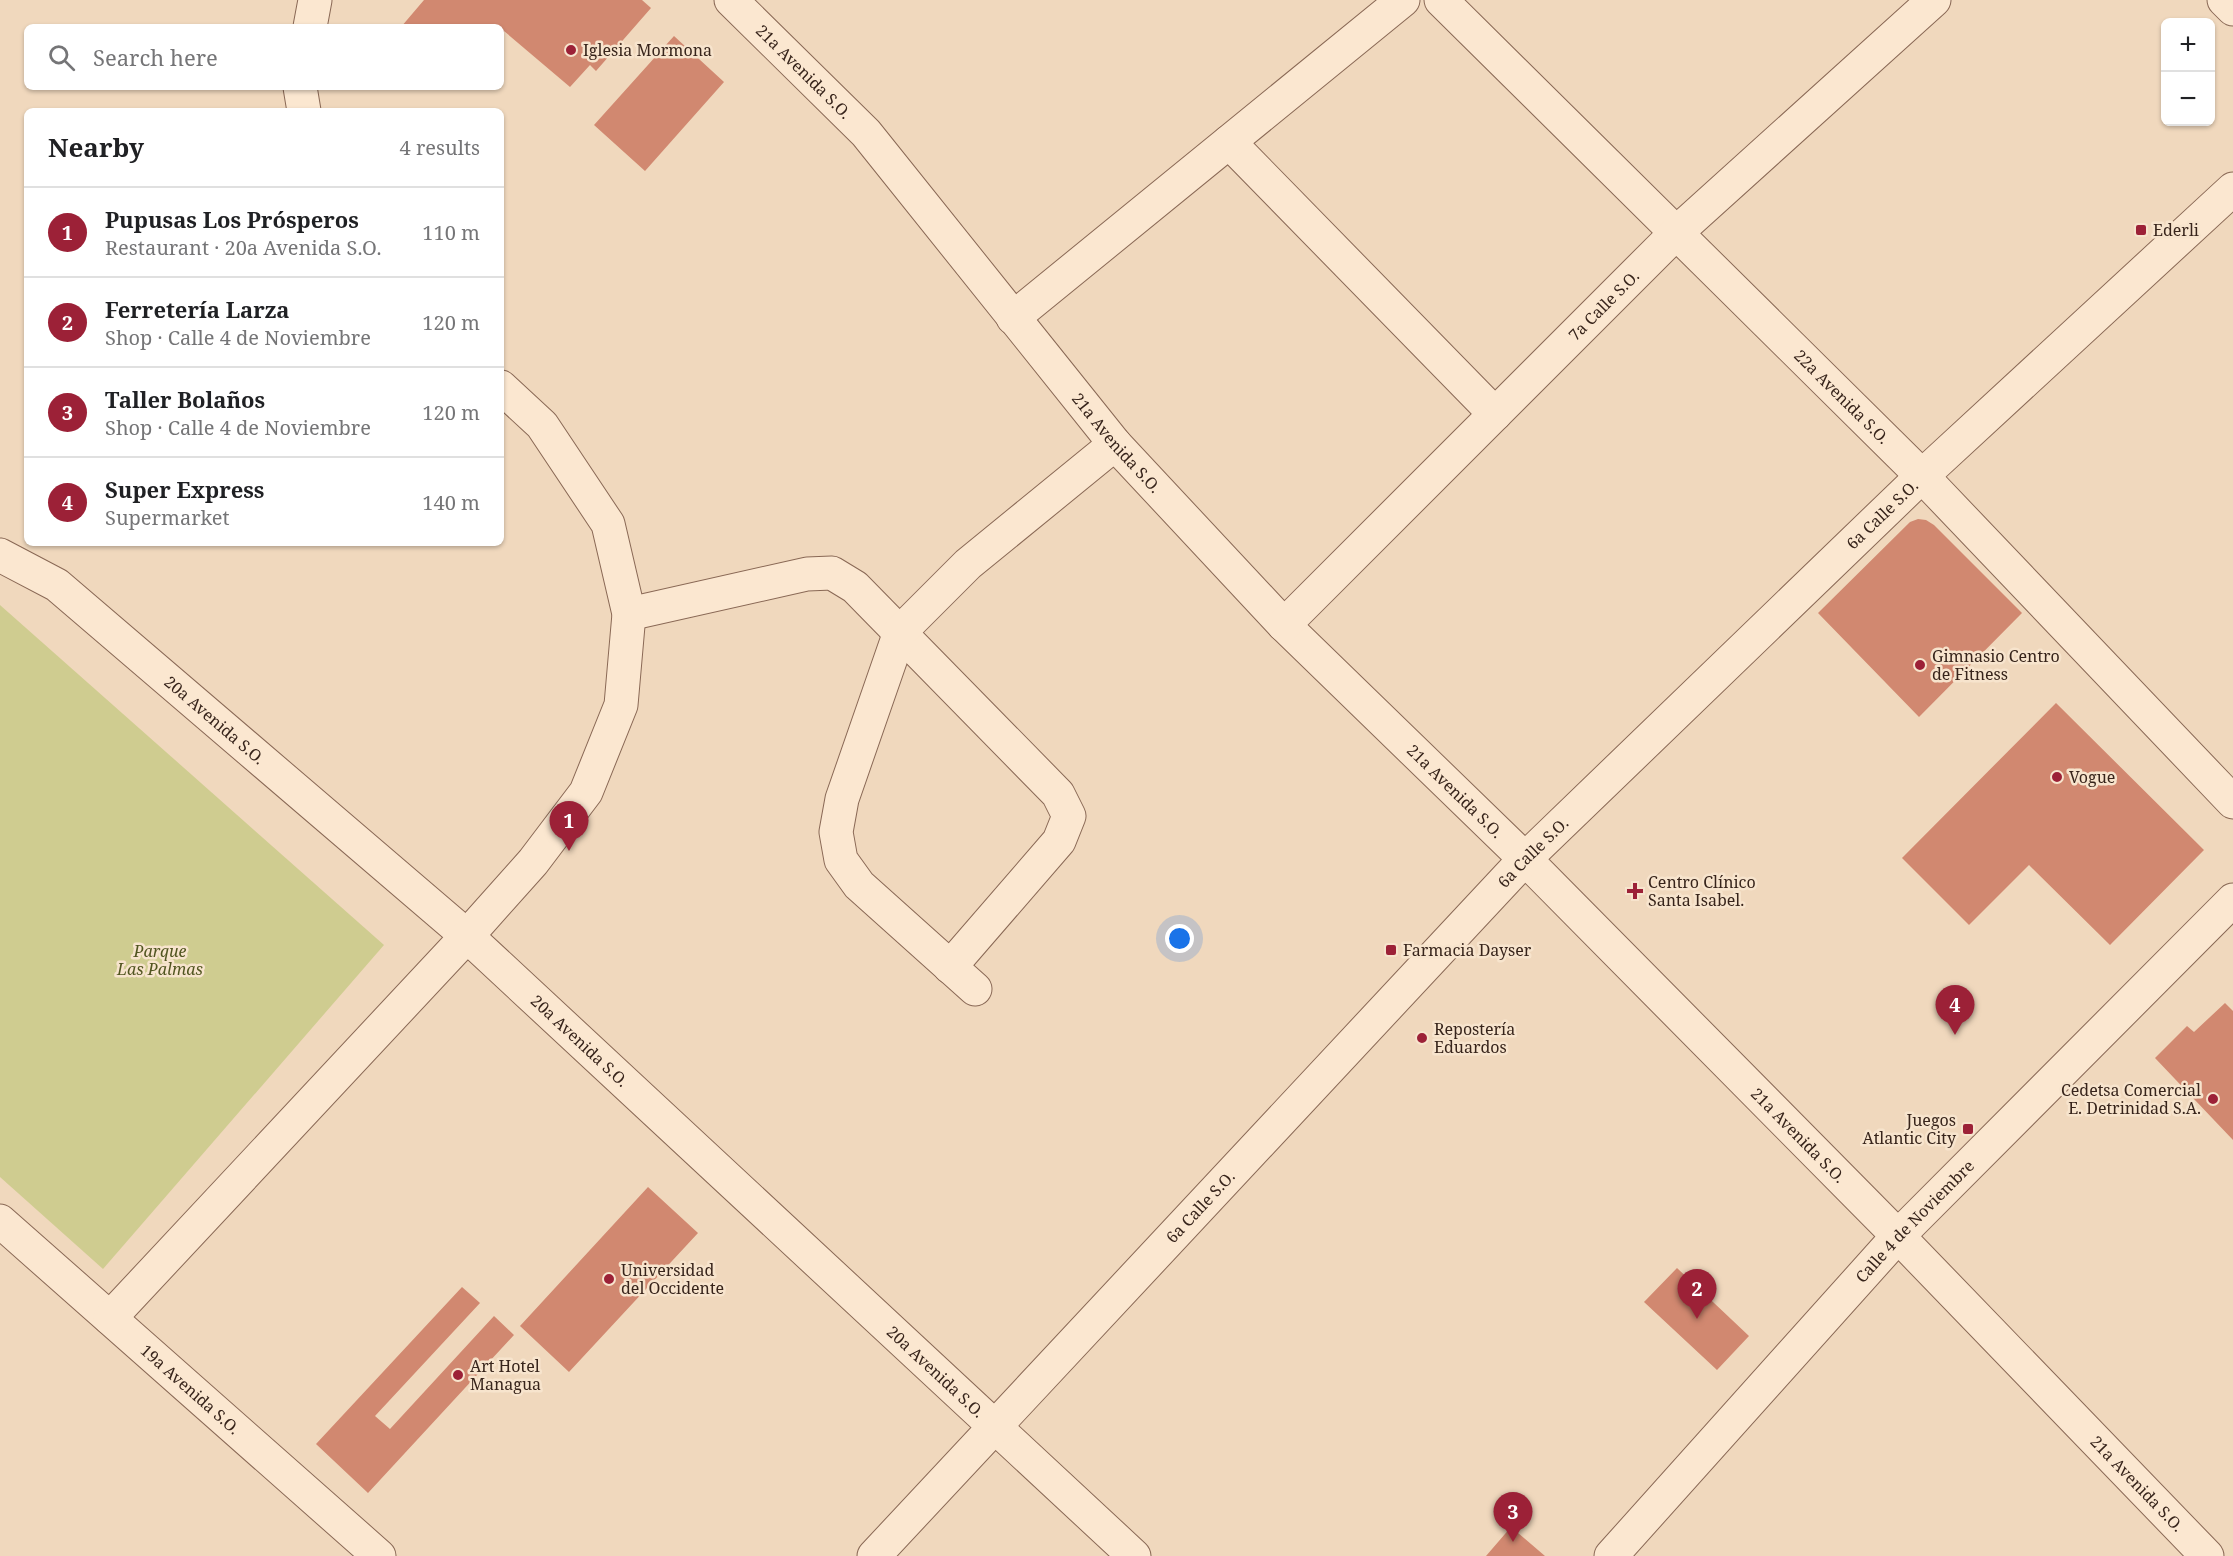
<!DOCTYPE html>
<html lang="en">
<head>
<meta charset="utf-8">
<style>
  body { margin:0; font-family:"Noto Serif",serif; background:#f2f2f2; color:#202124 }
  .controls { position:absolute; right:18px; top:18px; display:grid; overflow:hidden; border-radius:9px; box-shadow:0 2px 4px #0004 }
  .controls button { width:54px; height:54px; display:grid; place-items:center; padding:0; border:0; border-bottom:2px solid #e0e0e0; background:#fff; color:#202124; font:30px sans-serif }
  .you { position:absolute; left:1180px; top:939px; width:21px; height:21px; margin:-15px; border:4px solid #fff; border-radius:50%; background:#1a73e8; box-shadow:0 0 0 9px #1a73e833 }
  .badge { display:grid; place-items:center; width:39px; height:39px; border-radius:50%; background:#9c2137; color:#fff; font-size:20px; font-weight:700 }
  .pin { position:absolute; translate:-50% -50px; filter:drop-shadow(0 2px 3px #0008) }
  .pin::after { content:''; position:absolute; top:32px; width:21px; height:18px; background:inherit; clip-path:polygon(0 0,100% 0,50% 100%) }
  .list { margin:0; padding:0; list-style:none }
  h2 { display:flex; justify-content:space-between; align-items:center; height:78px; margin:0; padding:0 24px; font-size:26px }
  h2 small { font-size:20px; font-weight:400; color:#757577 }
  .list li { display:grid; grid-template-columns:39px 1fr auto; gap:18px; align-items:center; box-sizing:border-box; height:90px; padding:0 24px; border-top:2px solid #e0e0e0 }
  .list b { display:block; font-size:22px; white-space:nowrap }
  .list p { margin:0; font-size:20px; white-space:nowrap; color:#757577 }
  .list em { font-size:20px; font-style:normal; color:#757577 }
  .icon { flex:none; width:33px; height:33px; fill:none; stroke:currentColor; stroke-width:2; stroke-linecap:round; stroke-linejoin:round }
  .map { position:relative; flex:none; width:2233px; height:1556px; overflow:hidden }
  .search { position:absolute; background:#fff; box-shadow:0 2px 4px #0004; left:24px; top:24px; width:480px; height:66px; display:flex; align-items:center; gap:15px; box-sizing:border-box; padding:0 21px; border-radius:9px; color:#757577; font-size:22px }
  .panel { position:absolute; background:#fff; box-shadow:0 2px 4px #0004; left:24px; top:108px; width:480px; height:438px; border-radius:9px }
  .map>svg:first-child { display:block }
  .green { fill:#cfcc90 }
  .building { fill:#d18870 }
  .lines { fill:none; stroke-linecap:round; stroke-linejoin:round }
  .minor-casing { stroke:#896855; stroke-width:35 }
  .minor { stroke:#fbe7d0; stroke-width:33 }
  .poi-dot { fill:#9c2137; stroke:#f7e4cd; stroke-width:2 }
  .labels { text-anchor:middle; stroke-width:5; stroke-linejoin:round; paint-order:stroke }
  .poi-label { font-size:16px; fill:#37241b; stroke:#f7e4cd; text-anchor:start }
  .street-label { font-size:16px; fill:#37241b; stroke:#f7e4cd }
  .park-label { font-size:16px; font-style:italic; fill:#515520; stroke:#f7e4cd }
</style>
</head>
<body>
<div class="map">
<svg width="2233" height="1556" viewBox="0 0 2233 1556">
  <rect width="100%" height="100%" fill="#f0d8bd"/>
  <path class="green" d="M0,605L384,945L103,1269L0,1177Z"/>
  <path class="building" d="M424,0H642L651,8L596,71L590,65L570,87L504,31L501,35V27H401Z
    M674,36L724,82L645,171L594,125Z
    M1918,519L1926,520L1934,525L2022,613L1919,717L1818,613L1910,522Z
    M2056,703L2204,850L2110,945L2029,865L1969,925L1902,858Z
    M2225,1003L2233,1011V1140L2155,1058L2187,1026L2194,1032Z
    M648,1187L698,1233L569,1372L520,1326Z
    M1677,1268L1749,1336L1717,1370L1644,1302Z
    M462,1287L480,1303L375,1416L390,1429L494,1316L514,1335L368,1493L316,1444Z
    M1511,1527L1545,1556H1486Z"/>
  <g class="lines">
    <defs>
      <g id="minor">
        <path id="s1" d="M731,0L866,133L1115,444L1284,625L1525,859L1898,1236L2207,1556"/>
        <path id="s2" d="M1441,0L1922,476L2233,802"/>
        <path d="M2224,0L2233,9"/>
        <path d="M310,27L315,0"/>
        <path d="M300,87L304,111"/>
        <path d="M1229,142L1495,414"/>
        <path d="M1013,318L1403,0"/>
        <path id="s3" d="M0,555L57,585L467,936L1134,1556"/>
        <path d="M629,614L807,574L832,573L855,587L1058,794L1069,816L1059,841L950,967"/>
        <path id="s4" d="M1284,625L1676,233L1934,0"/>
        <path d="M975,989L859,885L841,860L836,832L842,799L900,632L968,564L1115,444"/>
        <path id="s5" d="M0,1221L379,1556"/>
        <path d="M110,1318L467,936L533,862L586,792L621,705L629,614L608,524L542,425L501,387"/>
        <path id="s6" d="M874,1556L1525,859L1922,476L2233,189"/>
        <path id="s7" d="M1611,1556L1898,1236L2233,900"/>
      </g>
    </defs>
    <use href="#minor" class="minor-casing"/>
    <use href="#minor" class="minor"/>
  </g>
  <g class="poi-dot">
    <circle cx="571" cy="50" r="6"/>
    <rect x="2135" y="224" width="12" height="12" rx="3"/>
    <circle cx="1920" cy="665" r="6"/>
    <circle cx="2057" cy="777" r="6"/>
    <path d="M1632 882h6v6h6v6h-6v6h-6v-6h-6v-6h6z"/>
    <rect x="1385" y="944" width="12" height="12" rx="3"/>
    <circle cx="1422" cy="1038" r="6"/>
    <circle cx="2213" cy="1099" r="6"/>
    <rect x="1962" y="1123" width="12" height="12" rx="3"/>
    <circle cx="609" cy="1279" r="6"/>
    <circle cx="458" cy="1375" r="6"/>
  </g>
  <g class="labels">
    <g class="poi-label">
      <text x="583" y="56">Iglesia Mormona</text>
      <text x="2153" y="236">Ederli</text>
      <text x="1932" y="662">Gimnasio Centro<tspan x="1932" dy="18">de Fitness</tspan></text>
      <text x="2069" y="783">Vogue</text>
      <text x="1648" y="888">Centro Clínico<tspan x="1648" dy="18">Santa Isabel.</tspan></text>
      <text x="1403" y="956">Farmacia Dayser</text>
      <text x="1434" y="1035">Repostería<tspan x="1434" dy="18">Eduardos</tspan></text>
      <text x="2201" y="1096" text-anchor="end">Cedetsa Comercial<tspan x="2201" dy="18">E. Detrinidad S.A.</tspan></text>
      <text x="1956" y="1126" text-anchor="end">Juegos<tspan x="1956" dy="18">Atlantic City</tspan></text>
      <text x="621" y="1276">Universidad<tspan x="621" dy="18">del Occidente</tspan></text>
      <text x="470" y="1372">Art Hotel<tspan x="470" dy="18">Managua</tspan></text>
    </g>
    <g class="street-label">
      <text dy="6" stroke="none"><textPath href="#s1" startOffset="102">21a Avenida S.O.</textPath></text>
      <text dy="6" stroke="none"><textPath href="#s4" startOffset="452">7a Calle S.O.</textPath></text>
      <text dy="6" stroke="none"><textPath href="#s2" startOffset="564">22a Avenida S.O.</textPath></text>
      <text dy="6" stroke="none"><textPath href="#s1" startOffset="588">21a Avenida S.O.</textPath></text>
      <text dy="6" stroke="none"><textPath href="#s6" startOffset="1450">6a Calle S.O.</textPath></text>
      <text dy="6" stroke="none"><textPath href="#s3" startOffset="272">20a Avenida S.O.</textPath></text>
      <text dy="6" stroke="none"><textPath href="#s1" startOffset="1074">21a Avenida S.O.</textPath></text>
      <text dy="6" stroke="none"><textPath href="#s6" startOffset="964">6a Calle S.O.</textPath></text>
      <text dy="6" stroke="none"><textPath href="#s3" startOffset="758">20a Avenida S.O.</textPath></text>
      <text dy="6" stroke="none"><textPath href="#s1" startOffset="1560">21a Avenida S.O.</textPath></text>
      <text dy="6" stroke="none"><textPath href="#s6" startOffset="478">6a Calle S.O.</textPath></text>
      <text dy="6" stroke="none"><textPath href="#s7" startOffset="452">Calle 4 de Noviembre</textPath></text>
      <text dy="6" stroke="none"><textPath href="#s3" startOffset="1244">20a Avenida S.O.</textPath></text>
      <text dy="6" stroke="none"><textPath href="#s5" startOffset="254">19a Avenida S.O.</textPath></text>
      <text dy="6" stroke="none"><textPath href="#s1" startOffset="2046">21a Avenida S.O.</textPath></text>
    </g>
    <g class="park-label">
      <text x="160" y="957">Parque<tspan x="160" dy="18">Las Palmas</tspan></text>
    </g>
  </g>
</svg>
<div class="controls">
<button>+</button>
<button>−</button>
</div>
<div class="you"></div>
<div class="pin badge" style="left:569px;top:851px">1</div>
<div class="pin badge" style="left:1697px;top:1319px">2</div>
<div class="pin badge" style="left:1513px;top:1542px">3</div>
<div class="pin badge" style="left:1955px;top:1035px">4</div>
<div class="search"><svg class="icon" aria-label="search" viewBox="0 0 24 24"><circle cx="10" cy="10" r="6"/><path d="M15 15l6 6"/></svg>Search here</div>
<section class="panel">
<h2>Nearby<small>4 results</small></h2>
<ul class="list">
<li><span class="badge">1</span><div><b>Pupusas Los Prósperos</b><p>Restaurant · 20a Avenida S.O.</p></div><em>110 m</em></li>
<li><span class="badge">2</span><div><b>Ferretería Larza</b><p>Shop · Calle 4 de Noviembre</p></div><em>120 m</em></li>
<li><span class="badge">3</span><div><b>Taller Bolaños</b><p>Shop · Calle 4 de Noviembre</p></div><em>120 m</em></li>
<li><span class="badge">4</span><div><b>Super Express</b><p>Supermarket</p></div><em>140 m</em></li>
</ul>
</section>
</div>
</body>
</html>
